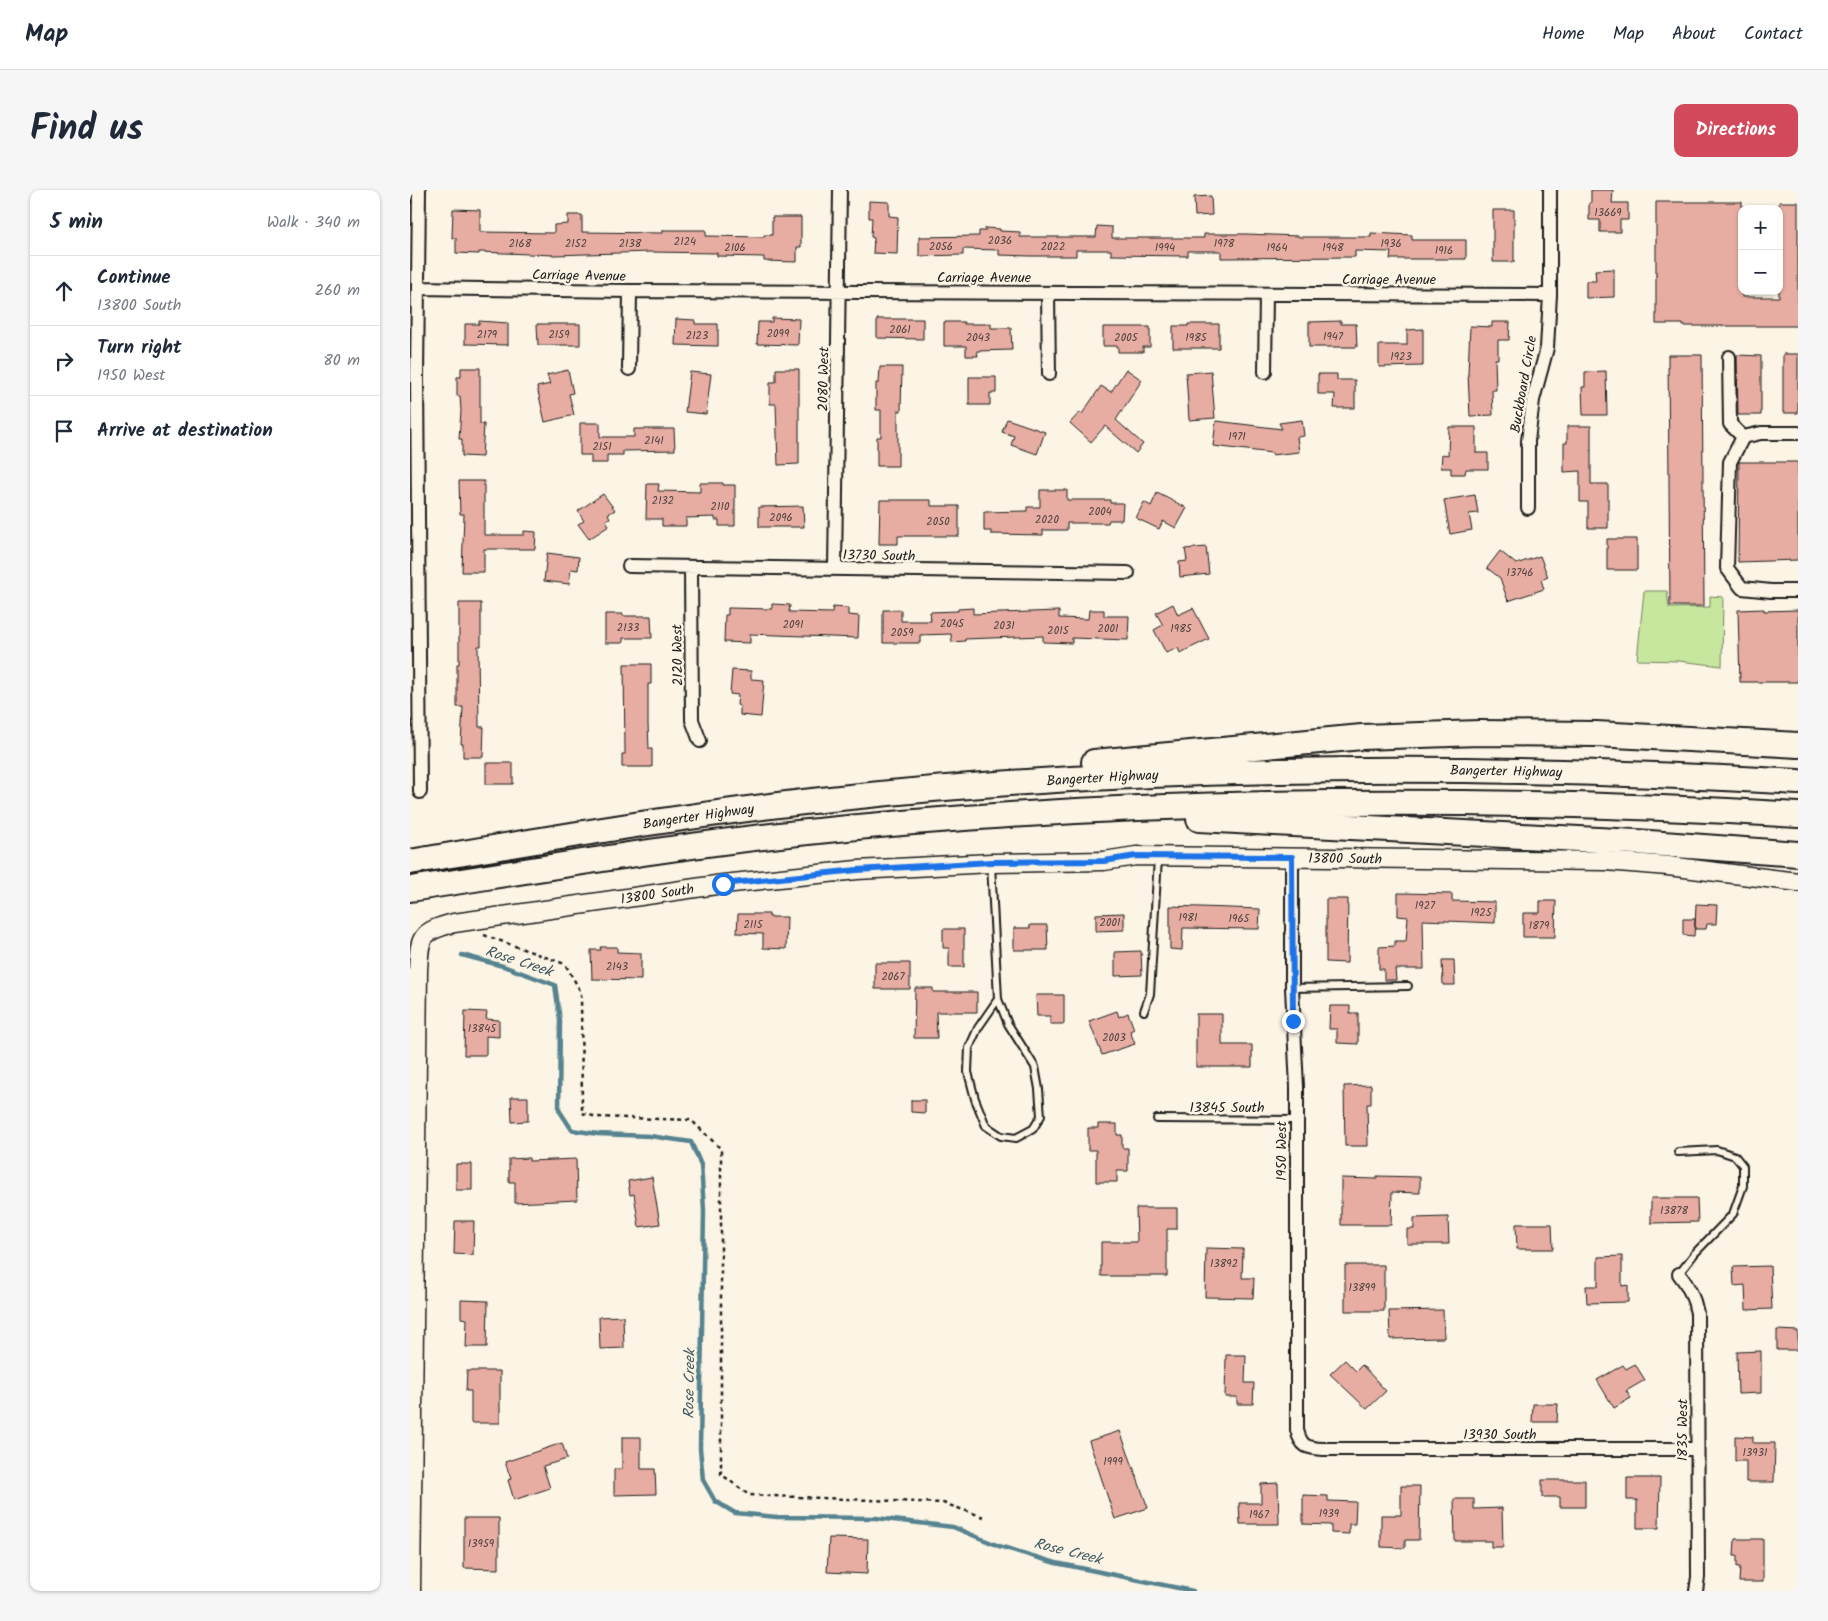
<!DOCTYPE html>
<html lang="en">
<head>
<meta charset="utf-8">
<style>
  body { margin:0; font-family:Kalam,sans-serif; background:#f6f6f7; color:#1f2937 }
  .controls { position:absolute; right:15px; top:15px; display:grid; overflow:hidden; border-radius:10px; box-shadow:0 1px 4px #0004 }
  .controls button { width:45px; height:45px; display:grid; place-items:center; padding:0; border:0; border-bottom:1px solid #e0e1e3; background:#fff; color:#1f2937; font:25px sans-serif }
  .stop { position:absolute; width:15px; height:15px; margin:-11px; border:4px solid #1a73e8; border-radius:50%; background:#fff }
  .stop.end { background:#1a73e8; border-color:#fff; box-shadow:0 1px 5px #0008 }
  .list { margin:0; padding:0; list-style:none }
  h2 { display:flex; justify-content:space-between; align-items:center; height:65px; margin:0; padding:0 20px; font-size:21px }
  h2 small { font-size:16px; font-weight:400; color:#747a83 }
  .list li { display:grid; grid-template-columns:32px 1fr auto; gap:15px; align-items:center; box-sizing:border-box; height:70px; padding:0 20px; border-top:1px solid #e0e1e3 }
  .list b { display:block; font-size:19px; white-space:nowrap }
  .list p { margin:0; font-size:16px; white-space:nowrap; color:#747a83 }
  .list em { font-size:16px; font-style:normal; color:#747a83 }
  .icon { flex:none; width:28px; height:28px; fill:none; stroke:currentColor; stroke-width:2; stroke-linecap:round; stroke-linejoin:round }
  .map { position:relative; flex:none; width:1388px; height:1401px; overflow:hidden; border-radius:10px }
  header { display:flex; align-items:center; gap:30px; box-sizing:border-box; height:70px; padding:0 25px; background:#fff; border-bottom:1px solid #e0e1e3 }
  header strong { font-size:24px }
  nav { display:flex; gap:28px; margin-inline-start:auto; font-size:18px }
  .intro { display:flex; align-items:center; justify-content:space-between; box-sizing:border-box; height:120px; padding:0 30px }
  h1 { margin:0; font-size:35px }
  .button { padding:12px 22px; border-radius:10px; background:#d1495b; color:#fff; font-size:18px; font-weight:700 }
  main { display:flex; gap:30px; padding:0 30px }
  aside { flex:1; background:#fff; border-radius:10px; box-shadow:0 1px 4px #0004 }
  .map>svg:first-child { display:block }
  .green { fill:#c7e69e; stroke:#72815d }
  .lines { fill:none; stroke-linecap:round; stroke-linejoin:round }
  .stream { stroke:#56838f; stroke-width:4.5 }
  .building { fill:#e7ada3; stroke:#1c1c1c }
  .lane-casing { stroke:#1c1c1c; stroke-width:10 }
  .street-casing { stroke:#1c1c1c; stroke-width:16 }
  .secondary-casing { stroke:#1c1c1c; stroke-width:21 }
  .highway-casing { stroke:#1c1c1c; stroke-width:28 }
  .path { stroke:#1c1c1c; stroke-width:2.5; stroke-dasharray:4 4; stroke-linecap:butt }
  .lane { stroke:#fcf5e5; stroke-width:6 }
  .street { stroke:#fcf5e5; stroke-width:12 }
  .secondary { stroke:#fcf5e5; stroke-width:18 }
  .highway { stroke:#fcf5e5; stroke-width:24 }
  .route { stroke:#1a73e8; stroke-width:6 }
  .labels { text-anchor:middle; stroke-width:5; stroke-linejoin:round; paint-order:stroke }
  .number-label { font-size:11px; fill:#4f403e }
  .street-label { font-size:14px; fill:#1c1c1c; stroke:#fcf5e5 }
  .water-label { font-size:15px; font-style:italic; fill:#3e585f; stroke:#fcf5e5 }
</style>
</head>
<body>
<header>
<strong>Map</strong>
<nav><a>Home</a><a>Map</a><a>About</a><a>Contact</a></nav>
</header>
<div class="intro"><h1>Find us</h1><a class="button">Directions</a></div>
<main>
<aside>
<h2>5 min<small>Walk · 340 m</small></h2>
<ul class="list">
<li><svg class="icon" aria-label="ahead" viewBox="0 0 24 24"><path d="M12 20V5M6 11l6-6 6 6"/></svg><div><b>Continue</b><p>13800 South</p></div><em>260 m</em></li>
<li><svg class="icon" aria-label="right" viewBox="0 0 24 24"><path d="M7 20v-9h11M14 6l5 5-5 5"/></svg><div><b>Turn right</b><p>1950 West</p></div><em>80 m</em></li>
<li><svg class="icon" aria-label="arrive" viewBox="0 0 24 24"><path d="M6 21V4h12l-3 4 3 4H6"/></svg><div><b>Arrive at destination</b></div></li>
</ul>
</aside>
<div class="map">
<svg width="1388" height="1401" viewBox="0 0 1388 1401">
  <rect width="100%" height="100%" fill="#fcf5e5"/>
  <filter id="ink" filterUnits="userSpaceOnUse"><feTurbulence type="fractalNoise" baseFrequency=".02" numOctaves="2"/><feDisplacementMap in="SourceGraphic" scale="10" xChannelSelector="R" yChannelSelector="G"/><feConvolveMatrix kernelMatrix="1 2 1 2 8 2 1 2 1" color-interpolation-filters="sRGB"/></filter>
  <g filter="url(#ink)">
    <path class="green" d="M1234,401H1257L1259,418L1300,417V406L1313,407L1312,476L1269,471L1227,470Z"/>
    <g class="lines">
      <path class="stream" d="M52,765L93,776L145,795L150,830L149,920L162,940L188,944L240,946L281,952L291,975L294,1020L290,1258L293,1290L305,1311L325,1323L367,1327L466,1328L543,1337L589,1356L646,1373L783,1401"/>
    </g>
    <path class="building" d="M1181,0H1203L1202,13H1218V30H1210V42H1190V30H1179V13H1181Z
      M801,6L802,25L785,26L784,7Z
      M459,11L479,12V26L488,27L487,64L463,63L464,48L461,47L462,28H459Z
      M1246,12H1332V107H1369V12H1388V136H1273V134H1246Z
      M43,19L70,20V42L144,43V35L158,34V25H172V42L253,43V40H296V46L354,47V45H362V27H391V57H387V72L354,71V67L307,66V63L241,62L144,65L69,62V64L46,63V48H42Z
      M1083,20H1104V72H1083Z
      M687,36L702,37V48H794V44H835L889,46V47H961V43L1002,45V50H1056V69H980L981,62L945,61V67L811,68V61H778V66L701,65V60H666V66H620L589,65V60L553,59V65L509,66V47L569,46V41H575V38L590,39V41L610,42V47H686Z
      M1204,79V107L1176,108V91H1186L1185,80Z
      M362,128L389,129L388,155L347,154L348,132H362Z
      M266,129L285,130V134H308V156L265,155Z
      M467,129H513V149L467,148Z
      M69,131L98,133V155L55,154V134H69Z
      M931,131V134H946L947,157H899V132Z
      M534,132H554V134H581V138H601L602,160L567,161L568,166H556V156H534Z
      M1082,132H1100L1099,150H1088V169H1085L1086,200H1082L1083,225L1060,226L1058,184L1060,136L1082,137Z
      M127,134H170V155H128Z
      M778,134H809V158H763V136H778Z
      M693,137H740V157H733V162H708V156H693Z
      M1013,139V176L969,177V155H997V140Z
      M1373,164H1388V223H1373Z
      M1258,165H1292L1294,416H1260Z
      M1327,165L1351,166V225H1328Z
      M470,177H492L491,221H488V276H467V247H471V220H466V193H469Z
      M51,178H70V234H74L72,267L52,266V249H49L51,221L50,206H47V187H51Z
      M366,179H389V274L368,275L366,214H360V192H366Z
      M716,179L732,190L706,230L733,254L726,263L695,236L681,252L660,233L670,222L672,224L691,196L701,202Z
      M158,180L163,203L159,204L164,225L135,232L127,197L140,194L137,185Z
      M801,181L805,228L779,230L776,183Z
      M1196,181L1197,225H1173L1172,197H1175V182Z
      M280,182L301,184L296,224L275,222Z
      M908,184H927V190H945V218H924L925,204H908Z
      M559,187H586V203H580V215H559Z
      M597,229L635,242L627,264L601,255L604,246L592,242Z
      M892,230L894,246L887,247L889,262L862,265V263L803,256L806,231L872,239L869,233Z
      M170,233H190V247H224V239H264L265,260L213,261V265H197V273H181V265H170Z
      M1157,236H1181V294H1198V338H1178V312H1170V281L1154,282V253H1157Z
      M1039,237H1066V263H1078V279H1056L1055,284H1041V278H1031L1032,264L1038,265Z
      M1329,272H1388V370L1328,372Z
      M49,291H74V345H114V341L126,342L125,359H74V382H52L54,324H50Z
      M290,293H313V295H325V336H309V330H305V327L276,328V336H252V329H236L237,294H249L248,301L290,302Z
      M630,300H657V310H700V313H713L712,330H699L698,333H657V340H633V345L581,344V341H574V322L617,321V317H630Z
      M747,303L777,318L766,338L753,331L749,339L726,328L734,312L741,316Z
      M193,304L205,320L198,324L200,328L196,330L199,336L179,349L168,334L174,331L168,321Z
      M1065,305L1068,323L1059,324L1062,340L1040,344L1034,310Z
      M470,310H521V316H549V346H488V354H469Z
      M393,316L394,337H349V317Z
      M1197,349H1227V380H1197Z
      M796,357L799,384L770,387L769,372L777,371L775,359Z
      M1090,361L1106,374L1130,366L1138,387L1131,390L1134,399L1098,411L1090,388L1077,378Z
      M137,363L169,367L168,380L161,379L159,394L134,391Z
      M49,413H71V456H68L69,537H74L73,567H53V554H51L53,517H47V474H49Z
      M362,414L380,415L379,422L422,423L423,417L438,418V425L449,426L448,448L340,444V453L314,452L315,425H318V418L362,419Z
      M763,414L768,425L783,418L799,449L770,463L768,458L756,463L744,440L753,435L746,423Z
      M563,418V424L649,421V428L678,429L679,420H694V426H719L718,450L662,448V453L633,452V446L555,449V451L542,452L541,444L510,445V453H473V420H491V431H521L520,422L548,421V419Z
      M1354,419V421L1388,420V492H1330L1328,420Z
      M195,424H213V426H241L242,448H213V453H195Z
      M214,474H241V494H238V534L239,559H242V577H212V564H215Z
      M322,480L341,481V489L354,490L351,527L330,525V516L327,515L328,505L320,504Z
      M76,573H103V594H76Z
      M988,703L1042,704V711L1085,712V733L1013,730L1014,779H985L986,790H974V779H969V757L985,756V751H996L998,727L988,726Z
      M916,709H938L937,773L916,772Z
      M1130,711H1146L1145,747H1113V723H1130Z
      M1286,714L1307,715L1306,734H1297L1296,739H1285Z
      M760,716L850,719L849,739L773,738L772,760L760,759Z
      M714,723V740L686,741V724Z
      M328,724H359V727H377L376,759L353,758V744L327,743Z
      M1273,729H1285L1284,746L1273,745Z
      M620,735H637L638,760H604V738H620Z
      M533,739H554V777H539V758H533Z
      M190,757H207V762L231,763V790L182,789L181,760H191Z
      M731,761L732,785L705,786V762Z
      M1032,770H1044L1045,795H1033Z
      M465,773H500V799H465Z
      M505,798H523V802H567V822H526L527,848H504Z
      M626,805H654V834H640V826H627Z
      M920,816H940V823H948V854L927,853V839H919Z
      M55,821L77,822L76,829L89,830V847L76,846V865H54Z
      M707,821L709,827L718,823L724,839L720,841L725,854L692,865L679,831Z
      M786,824H812V855H842V877H786Z
      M961,895V914H957L958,956H935L934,896Z
      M101,907H118V931L102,932Z
      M501,910H515V923L501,922Z
      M688,934H707V945H712V958H718V981H707V992H686V960H678V938H688Z
      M119,968V971L166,969L167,1010L105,1013V992H99V969Z
      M46,974H62V1000H46Z
      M967,986L1010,987V1003L982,1002L981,1035H931V988L967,989Z
      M242,987L250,1034L229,1037L224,1004L220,1005L218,991Z
      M1241,1008H1287L1288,1032L1241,1033Z
      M726,1018H767V1039H757V1086H691V1052H727Z
      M1038,1027L1039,1054H997V1039H1004V1028Z
      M45,1031H64L63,1065L44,1064Z
      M1106,1034H1142L1143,1059H1107Z
      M796,1058L833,1059L832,1088H844L843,1108L795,1107Z
      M1212,1066V1096L1218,1095V1112L1177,1113L1176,1096H1188V1067Z
      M935,1075H974V1121H935Z
      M1360,1076L1362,1119L1336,1120L1335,1095L1324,1096L1323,1077Z
      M51,1110L78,1111L77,1157H56L57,1129L51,1128Z
      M1033,1120L1034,1148L980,1149L979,1121Z
      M213,1126L214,1158L190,1159L189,1127Z
      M1367,1140L1388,1141V1160H1367Z
      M1351,1161V1203L1328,1204L1327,1162Z
      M816,1165H836L835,1193H844L843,1214H827V1207H815Z
      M935,1170L946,1181L952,1175L976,1201L957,1219L920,1184Z
      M1225,1174L1235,1190L1216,1201L1221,1208L1204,1218L1187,1190L1213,1175L1216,1179Z
      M57,1181H90V1233H61V1201H56Z
      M1123,1214H1148L1147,1232H1122Z
      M710,1241L738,1318L705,1329L679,1251Z
      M1325,1246L1343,1247V1253H1365L1364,1292H1336V1271H1325Z
      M212,1247H231V1279H245L246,1304L204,1305V1279H212Z
      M152,1253L157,1269L133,1276L140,1298L104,1310L98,1290L101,1289L95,1272Z
      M1217,1288H1250L1249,1338H1227V1310H1217Z
      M1132,1290H1175V1317H1150V1307H1132Z
      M868,1293L869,1334H830L829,1313H851V1294Z
      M991,1296H1010L1009,1350H995V1358L971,1357V1325H991Z
      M893,1305L918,1306V1311L946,1312L945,1334H939V1344L921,1343V1335L893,1334Z
      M1044,1309H1064V1319L1092,1318L1093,1357H1081V1351H1045Z
      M54,1328H89V1379L54,1378Z
      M419,1348L458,1349L457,1384L417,1382Z
      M1325,1349H1353V1392H1329L1330,1377H1327V1366H1324Z"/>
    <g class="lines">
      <defs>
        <path id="lane" d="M581,674L588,809L598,834L625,877L629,899L631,926L623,939L606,948L591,946L576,936L565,909L558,882L559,858L568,838L588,809
          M882,798L998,796
          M734,821L740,804L748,668
          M747,929L886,930
          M1268,962L1307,960L1325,966L1333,976V996L1323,1024L1285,1063L1269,1084"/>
        <path id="street" d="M9,0L7,187L10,602
          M8,98L220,101L1140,105
          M638,103L639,184
          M1319,167L1320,234L1333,247L1320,272L1317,378L1332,398L1361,401H1388
          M219,179L220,101
          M855,182L856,104
          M1333,247L1351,243H1388
          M1118,318V251L1123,210L1137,158L1140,105V0
          M219,376L718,383
          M281,377L282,530L290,551
          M425,379L430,0
          M882,667V798L887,897V1240C891,1257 897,1258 913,1259H1287
          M1269,1084C1279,1096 1284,1107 1287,1123L1288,1387L1286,1401"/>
        <g id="secondary">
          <path id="s1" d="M1,1401L8,781C10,748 8,742 44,733L313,694L447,680L581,673L694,671L726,666L1196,671L1258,676L1388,692"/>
        </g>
        <g id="highway">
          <path d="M684,572L952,547L1069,543L1186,544L1388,555"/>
          <path d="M789,629L1226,652L1388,664"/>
          <path id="s2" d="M0,672C143,648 286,623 430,608C748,574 1068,573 1388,592"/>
          <path d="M0,699C129,679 258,657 388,643C721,608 1055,605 1388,625"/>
        </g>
      </defs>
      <use href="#lane" class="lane-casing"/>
      <use href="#street" class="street-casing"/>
      <use href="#secondary" class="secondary-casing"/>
      <use href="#highway" class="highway-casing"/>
      <path class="path" d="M74,745L155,774L171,802L172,923L187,927L281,930L311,959V1284L339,1305L533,1313L577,1328"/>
      <use href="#lane" class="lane"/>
      <use href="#street" class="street"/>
      <use href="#secondary" class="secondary"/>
      <use href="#highway" class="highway"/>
    </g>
  </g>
  <g class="lines" filter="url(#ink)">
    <path class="route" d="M313,694L447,680L581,672L694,671L726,666L882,667L883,831"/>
  </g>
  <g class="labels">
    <g class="number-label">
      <text x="1198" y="26">13669</text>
      <text x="590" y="54">2036</text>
      <text x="275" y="55">2124</text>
      <text x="110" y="57">2168</text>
      <text x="166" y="57">2152</text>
      <text x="220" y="57">2138</text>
      <text x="814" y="57">1978</text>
      <text x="981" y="57">1936</text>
      <text x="531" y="60">2056</text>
      <text x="643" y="60">2022</text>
      <text x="325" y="61">2106</text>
      <text x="755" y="61">1994</text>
      <text x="867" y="61">1964</text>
      <text x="923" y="61">1948</text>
      <text x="1034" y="64">1916</text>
      <text x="490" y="143">2061</text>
      <text x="368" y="147">2099</text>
      <text x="77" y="148">2179</text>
      <text x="149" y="148">2159</text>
      <text x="287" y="149">2123</text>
      <text x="923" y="150">1947</text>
      <text x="568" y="151">2043</text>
      <text x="716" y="151">2005</text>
      <text x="786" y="151">1985</text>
      <text x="991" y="170">1923</text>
      <text x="827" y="250">1971</text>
      <text x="244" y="254">2141</text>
      <text x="192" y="260">2151</text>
      <text x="253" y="314">2132</text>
      <text x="310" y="320">2110</text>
      <text x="690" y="325">2004</text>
      <text x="371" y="331">2096</text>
      <text x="637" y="333">2020</text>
      <text x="528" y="335">2050</text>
      <text x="1110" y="386">13746</text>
      <text x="542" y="437">2045</text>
      <text x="383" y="438">2091</text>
      <text x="594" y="439">2031</text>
      <text x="218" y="441">2133</text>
      <text x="698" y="442">2001</text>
      <text x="771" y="442">1985</text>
      <text x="648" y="444">2015</text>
      <text x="492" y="446">2059</text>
      <text x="1015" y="719">1927</text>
      <text x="1071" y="726">1925</text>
      <text x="778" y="731">1981</text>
      <text x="829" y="732">1965</text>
      <text x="700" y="736">2001</text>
      <text x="343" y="738">2115</text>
      <text x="1129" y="739">1879</text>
      <text x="207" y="780">2143</text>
      <text x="483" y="790">2067</text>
      <text x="72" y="842">13845</text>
      <text x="704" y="851">2003</text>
      <text x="1264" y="1024">13878</text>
      <text x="814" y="1077">13892</text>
      <text x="952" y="1101">13899</text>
      <text x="1345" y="1266">13931</text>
      <text x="703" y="1275">1999</text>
      <text x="919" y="1327">1939</text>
      <text x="849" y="1328">1967</text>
      <text x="71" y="1357">13959</text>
    </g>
    <g class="street-label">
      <text transform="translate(169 85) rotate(1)" y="5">Carriage Avenue</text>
      <text x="574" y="92">Carriage Avenue</text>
      <text x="979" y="94">Carriage Avenue</text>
      <text transform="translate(413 189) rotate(-89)" y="5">2080 West</text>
      <text transform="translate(1113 194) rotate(-80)" y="5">Buckboard Circle</text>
      <text transform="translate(469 365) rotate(1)" y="5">13730 South</text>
      <text transform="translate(267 465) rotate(-91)" y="5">2120 West</text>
      <text dy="5" stroke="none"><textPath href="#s2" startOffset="1102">Bangerter Highway</textPath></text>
      <text dy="5" stroke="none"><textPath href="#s2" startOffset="698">Bangerter Highway</textPath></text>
      <text dy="5" stroke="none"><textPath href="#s2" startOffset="292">Bangerter Highway</textPath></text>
      <text dy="5" stroke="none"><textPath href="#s1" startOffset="1584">13800 South</textPath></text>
      <text dy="5" stroke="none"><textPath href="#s1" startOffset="894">13800 South</textPath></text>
      <text x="817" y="922">13845 South</text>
      <text transform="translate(871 961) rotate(-90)" y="5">1950 West</text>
      <text transform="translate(1272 1240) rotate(-90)" y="5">1835 West</text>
      <text x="1090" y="1249">13930 South</text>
    </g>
    <g class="water-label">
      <text transform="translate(109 771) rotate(18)" y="5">Rose Creek</text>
      <text transform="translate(279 1194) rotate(-89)" y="5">Rose Creek</text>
      <text transform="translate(658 1361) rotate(14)" y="5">Rose Creek</text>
    </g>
  </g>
</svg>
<div class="controls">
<button>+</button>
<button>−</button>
</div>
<div class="stop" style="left:313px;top:694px"></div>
<div class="stop end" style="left:883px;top:831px"></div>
</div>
</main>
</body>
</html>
